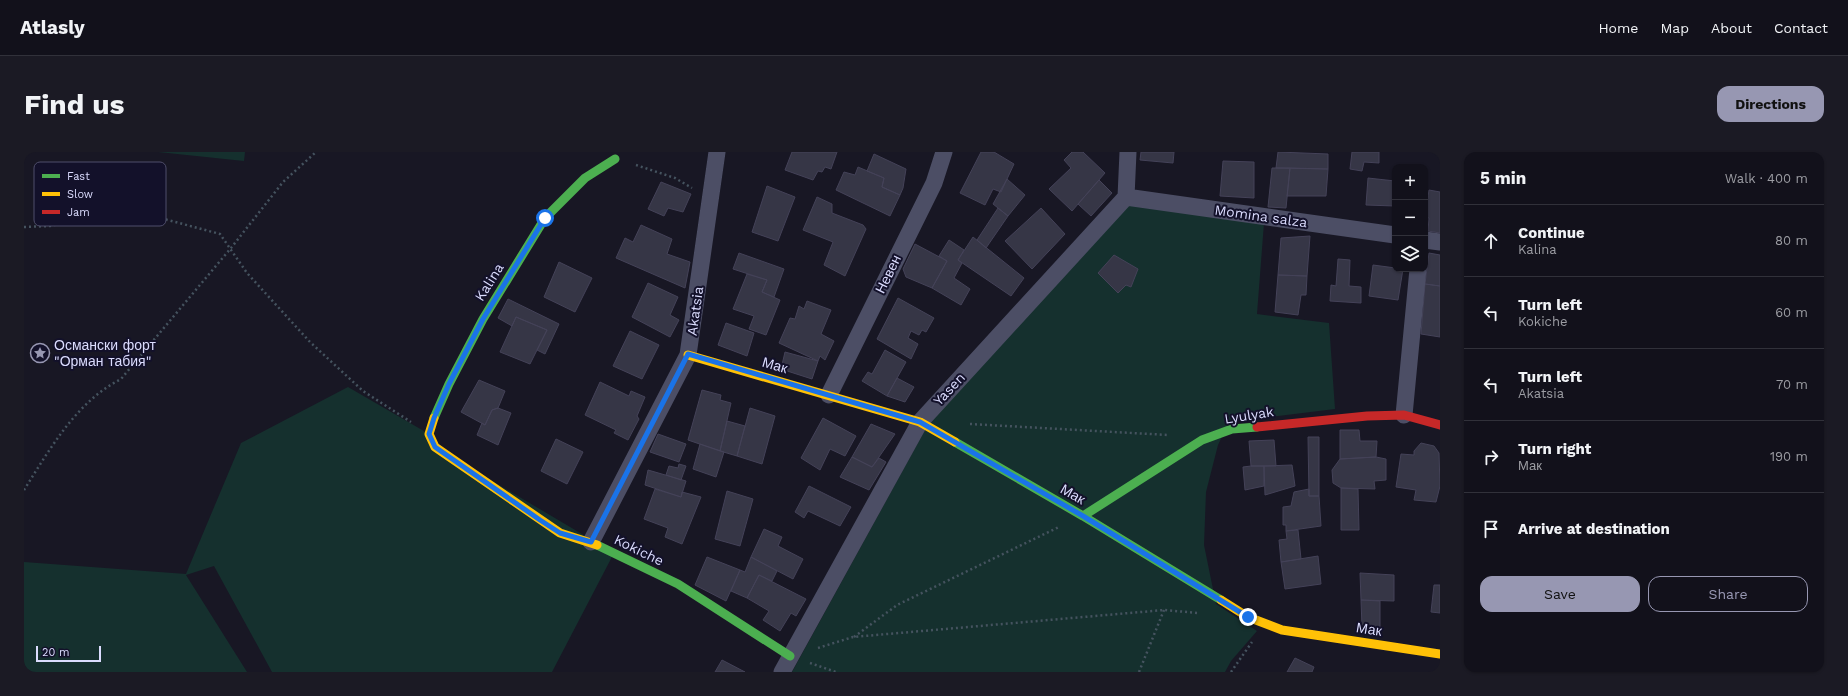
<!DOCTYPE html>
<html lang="en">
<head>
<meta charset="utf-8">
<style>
  body { margin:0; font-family:"Work Sans",sans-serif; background:#1b1a24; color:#f1f3f6 }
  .controls { position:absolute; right:12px; top:12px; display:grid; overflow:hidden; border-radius:8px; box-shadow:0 1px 3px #0004 }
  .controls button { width:36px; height:36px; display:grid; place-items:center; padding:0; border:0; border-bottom:1px solid #31313a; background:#12111b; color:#f1f3f6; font:20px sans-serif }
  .scale { position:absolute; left:12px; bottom:10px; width:65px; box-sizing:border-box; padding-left:4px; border:2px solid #dbdcfe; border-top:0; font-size:11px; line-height:14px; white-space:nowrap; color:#dbdcfe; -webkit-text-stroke:3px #13112a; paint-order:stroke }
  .stop { position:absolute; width:12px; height:12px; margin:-9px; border:3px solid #1a73e8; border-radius:50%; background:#fff }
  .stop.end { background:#1a73e8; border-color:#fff; box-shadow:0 1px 4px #0008 }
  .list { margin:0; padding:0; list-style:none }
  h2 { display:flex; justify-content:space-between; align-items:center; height:52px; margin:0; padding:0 16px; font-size:17px }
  h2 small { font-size:13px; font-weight:400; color:#9c9da3 }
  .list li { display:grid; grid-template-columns:26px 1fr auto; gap:12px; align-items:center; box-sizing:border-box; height:72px; padding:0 16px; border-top:1px solid #31313a }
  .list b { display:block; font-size:15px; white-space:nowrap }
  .list p { margin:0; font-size:13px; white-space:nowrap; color:#9c9da3 }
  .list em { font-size:13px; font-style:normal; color:#9c9da3 }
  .actions { display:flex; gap:8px; padding:12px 16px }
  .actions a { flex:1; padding:9px 0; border:1px solid #9797b2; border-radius:12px; text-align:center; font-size:14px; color:#9797b2 }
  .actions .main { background:#9797b2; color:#111 }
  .icon { flex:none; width:22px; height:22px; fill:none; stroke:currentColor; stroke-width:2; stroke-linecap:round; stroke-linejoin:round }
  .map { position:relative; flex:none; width:1416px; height:520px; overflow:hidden; border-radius:12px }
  header { display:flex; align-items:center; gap:24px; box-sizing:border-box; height:56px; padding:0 20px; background:#12111b; border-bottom:1px solid #31313a }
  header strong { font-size:19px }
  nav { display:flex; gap:22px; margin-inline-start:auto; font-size:14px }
  .intro { display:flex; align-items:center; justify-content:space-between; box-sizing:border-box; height:96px; padding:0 24px }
  h1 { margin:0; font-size:28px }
  .button { padding:10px 18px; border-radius:12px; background:#9797b2; color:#111; font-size:14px; font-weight:700 }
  main { display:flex; gap:24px; padding:0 24px }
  aside { flex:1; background:#12111b; border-radius:12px; box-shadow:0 1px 3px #0004 }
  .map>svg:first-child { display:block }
  .green { fill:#15302e }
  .building { fill:#363646; stroke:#444258 }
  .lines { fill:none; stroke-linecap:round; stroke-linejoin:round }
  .path { stroke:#45535f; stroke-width:2.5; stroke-dasharray:2 3; stroke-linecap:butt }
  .street { stroke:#4c4e65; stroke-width:17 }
  .fast { stroke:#4caf50; stroke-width:9 }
  .slow { stroke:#ffc107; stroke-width:9 }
  .jam { stroke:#c62828; stroke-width:9 }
  .route { stroke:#1a73e8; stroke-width:5 }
  .labels { text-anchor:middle; stroke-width:4; stroke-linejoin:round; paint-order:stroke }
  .street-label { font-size:14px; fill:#dbdcfe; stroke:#13112a }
  .poi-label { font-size:14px; fill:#dbdcfe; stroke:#13112a; text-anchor:start }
  .key { fill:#13112a; stroke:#4f4e6a; stroke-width:1 }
  .key-label { font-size:11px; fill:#dbdcfe }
</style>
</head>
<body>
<header>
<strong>Atlasly</strong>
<nav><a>Home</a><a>Map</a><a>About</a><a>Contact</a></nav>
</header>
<div class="intro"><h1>Find us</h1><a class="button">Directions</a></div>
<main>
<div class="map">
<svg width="1416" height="520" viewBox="0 0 1416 520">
  <rect width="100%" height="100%" fill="#181724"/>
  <path class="green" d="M134,0H221L220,9Z
    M1103,53L1240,71L1233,162L1305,171L1311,257L1205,270L1194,293L1182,340L1180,393L1192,452L1233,479L1207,509L1201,520H768L907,267Z
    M324,235L405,282L411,295L590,401L528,520H248L190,414L162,423L223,520H0V410L162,422L217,291Z"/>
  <path class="building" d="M768,0H813L807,17L801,15L798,20L794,19L789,28L761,18Z
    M957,0H970L990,12L977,40L969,37L961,53L936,41Z
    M1048,0H1059L1081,21L1048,59L1025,37L1047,16L1040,8Z
    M1117,0H1150L1149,11L1116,8Z
    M1254,0L1304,2V17L1252,16Z
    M1328,0H1355V11L1340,10L1338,19L1326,17Z
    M850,2L882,17L879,36L876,43L858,35L860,26L843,19Z
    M1199,9L1230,10V46L1196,44Z
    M834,15L860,26L858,35L876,43L866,64L812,38L820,20L831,23Z
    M1248,16H1266L1262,56L1244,55Z
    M1266,16L1304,17L1302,44H1263Z
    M1344,26L1371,29V54L1342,53Z
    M983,27L1001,43L984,64L969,52Z
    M1075,28L1088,41L1067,64L1054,52Z
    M637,30L667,42L659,60L644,56L640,64L624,57Z
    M743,34L771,45L754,89L728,80Z
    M1405,38L1416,40V81L1404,79L1405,66L1401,65Z
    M793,45L808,52V61L839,73L842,77L821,124L800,113L809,90L779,78Z
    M974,56L984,64L962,96L953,88Z
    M1017,56L1041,82L1008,117L981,89Z
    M617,73L648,87L643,102L666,110L661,136L592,106L601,86L609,90Z
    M1286,84L1283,124L1254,123L1257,86Z
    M949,85L1000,126L987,144L934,108Z
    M925,88L940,98L934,108L938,111L930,126L946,137L937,153L908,136L923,109L915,104Z
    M891,92L923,109L908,136L882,125L879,117Z
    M715,101L760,117L750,145L738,140L743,128L709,117Z
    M1405,101L1416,103V134L1401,132Z
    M1090,103L1114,117L1107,135L1102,133L1094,141L1074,121Z
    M1314,107L1326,108L1325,134L1337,135V151L1306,149L1307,133L1312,134Z
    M535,110L568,126L551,160L520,145Z
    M1349,113L1379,117L1374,148L1345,144Z
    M723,122L743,128L738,140L756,148L742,183L725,177L730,164L709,157Z
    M1254,123L1283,124L1282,143H1277L1274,163L1251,160Z
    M624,131L654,145L646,163L655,168L646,185L608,165Z
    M1401,132L1416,134V185L1397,182Z
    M874,146L910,166L902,180L898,178L895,183L887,179L884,186L894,192L887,207L853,187Z
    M484,147L535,172L521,202L513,198L523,178L492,165L488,174L474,166Z
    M783,149L807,158L797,182L810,189L801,208L796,204L794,209L755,191L766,166L771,167L775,154L780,157Z
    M492,165L523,178L506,212L476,200Z
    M702,171L730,181L723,204L694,193Z
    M606,179L635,193L618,227L589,214Z
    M861,198L882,210L863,244L838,229L844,220L848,222Z
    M761,200L794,209L788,227L757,217Z
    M873,226L890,235L881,250L863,244Z
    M455,228L481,239L474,256L468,258L461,273L437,260Z
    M576,230L605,244L607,239L621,245L613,264L615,267L604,288L590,281L592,278L561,263Z
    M678,238L697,243L696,248L707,251L696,299L664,288Z
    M474,256L487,261L474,293L453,283L458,271L461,273L468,258Z
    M726,256L751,264L738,312L713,304Z
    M799,266L832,284L821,304L806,297L796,318L777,306Z
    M703,269L721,274L713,304L696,299Z
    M847,272L871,282L848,315L828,305Z
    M1316,278H1335L1336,289H1353L1352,305L1316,307Z
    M634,282L662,292L655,310L626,300Z
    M1284,285H1295V344H1285Z
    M532,287L559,300L543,332L517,319Z
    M1250,288L1252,314H1227L1225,289Z
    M1397,291L1410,294L1415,301L1416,334L1412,350L1390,348L1392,338L1372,335L1377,302L1390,303V299Z
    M676,292L700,300L692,325L669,317Z
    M828,305L848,315L855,306L862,310L845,338L816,325Z
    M1352,305L1362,307V328L1350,329L1351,337L1317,336L1309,331L1308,318L1316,307Z
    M655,312L662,314L657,328L642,323L645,314L654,316Z
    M1268,313L1271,334L1241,343L1240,314Z
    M1227,314H1240V334L1221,338L1219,315Z
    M624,318L662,329L657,345L621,333Z
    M785,334L827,355L816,374L784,359L780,366L771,360Z
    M1317,336L1334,337L1335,378H1317Z
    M631,337L657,345L658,340L677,345L658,392L641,385L644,376L620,367Z
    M1285,337V344H1295L1297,374L1262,379V373H1259V355L1267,354L1270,340Z
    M703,339L729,347L716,394L691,387Z
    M740,377L758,385L754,394L779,407L769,427L727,405Z
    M1274,378L1277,407L1257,410L1255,388L1263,387L1262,379Z
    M1294,404L1297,432L1261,437L1257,410Z
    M683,405L716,418L702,449L671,433Z
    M727,405L753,419L748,429L735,423L723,446L707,439L716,418L721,420Z
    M1336,421L1370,423V449L1337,448Z
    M735,423L782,447L772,464L767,461L756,479L739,468L745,459L723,446Z
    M1410,433H1416V461L1407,460Z
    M1337,448L1356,449V475H1338Z
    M1271,506L1290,515L1288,520H1263Z
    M698,508L721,520H691Z"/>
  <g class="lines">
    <path class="path" d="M612,13L651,26L668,36
      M0,75L26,74L103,57L196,82L223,121L286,190L339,239L387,270
      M946,272L1144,283
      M0,338C26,297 52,250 97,227L207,96L259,30L292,0
      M830,485L873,453L1035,375
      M794,496L829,485L1140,458L1174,461
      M786,511L812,520
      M1115,520L1140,458
      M1207,520L1228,490"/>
    <path class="street" d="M1102,45L1371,83
      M1401,88L1416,90
      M805,243L910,31L920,0
      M1380,263L1394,117
      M567,390L664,203L693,0
      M758,520L896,270L1102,45L1104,0"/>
    <path class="fast" d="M410,266L425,232L459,167L521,66L561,26L591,7
      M931,290L1059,364L1197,448
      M1059,364L1178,288L1208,277L1233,275
      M573,393L654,432L766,504"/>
    <path class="slow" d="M664,203L896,270L931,290
      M410,266L405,282L411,295L536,381L573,393
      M1197,448L1224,465L1258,478L1416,502"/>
    <path class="jam" d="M1233,275L1343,264L1380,263L1416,273"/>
  </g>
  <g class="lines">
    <path class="route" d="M521,66L459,167L425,232L410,266L405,282L411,295L516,368L536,381L567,390L664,202L896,270L1059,364L1224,465"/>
  </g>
  <defs>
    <symbol id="sight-ring" viewBox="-11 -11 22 22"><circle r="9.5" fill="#13112a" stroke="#9797b2" stroke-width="1.5"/><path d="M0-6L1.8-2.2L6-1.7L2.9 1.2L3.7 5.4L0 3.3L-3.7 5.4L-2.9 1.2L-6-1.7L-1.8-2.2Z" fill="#9797b2"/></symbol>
  </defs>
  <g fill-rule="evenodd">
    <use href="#sight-ring" x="5" y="190" width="22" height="22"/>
  </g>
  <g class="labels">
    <g class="street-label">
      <text transform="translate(1237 64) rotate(8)" y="5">Momina salza</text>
      <text transform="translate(864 122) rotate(-64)" y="5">Невен</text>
      <text transform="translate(465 130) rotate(-58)" y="5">Kalina</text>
      <text transform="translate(671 159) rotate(-82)" y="5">Akatsia</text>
      <text transform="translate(751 213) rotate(16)" y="5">Мак</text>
      <text transform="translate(925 237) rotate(-47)" y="5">Yasen</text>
      <text transform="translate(1225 263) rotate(-9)" y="5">Lyulyak</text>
      <text transform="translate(1049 342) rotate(30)" y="5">Мак</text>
      <text transform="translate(615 398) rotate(26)" y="5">Kokiche</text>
      <text transform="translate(1345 477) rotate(9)" y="5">Мак</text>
    </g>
    <g class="poi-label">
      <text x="30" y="198">Османски форт<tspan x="30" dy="16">"Орман табия"</tspan></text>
    </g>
  </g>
  <rect x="10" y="10" width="132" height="64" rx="6" class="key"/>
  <rect x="18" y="22" width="18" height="4" fill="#4caf50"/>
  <rect x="18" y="40" width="18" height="4" fill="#ffc107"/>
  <rect x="18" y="58" width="18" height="4" fill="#c62828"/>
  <g class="key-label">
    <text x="43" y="28">Fast</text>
    <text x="43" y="46">Slow</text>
    <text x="43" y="64">Jam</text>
  </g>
</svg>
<div class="controls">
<button>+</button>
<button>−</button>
<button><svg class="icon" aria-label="layers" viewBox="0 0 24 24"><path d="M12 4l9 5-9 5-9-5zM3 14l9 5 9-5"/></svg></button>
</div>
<div class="scale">20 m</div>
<div class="stop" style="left:521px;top:66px"></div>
<div class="stop end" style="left:1224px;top:465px"></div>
</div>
<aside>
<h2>5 min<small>Walk · 400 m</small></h2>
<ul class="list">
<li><svg class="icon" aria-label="ahead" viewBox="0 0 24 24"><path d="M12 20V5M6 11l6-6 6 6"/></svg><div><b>Continue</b><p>Kalina</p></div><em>80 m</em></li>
<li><svg class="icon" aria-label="left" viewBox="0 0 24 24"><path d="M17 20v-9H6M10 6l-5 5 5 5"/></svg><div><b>Turn left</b><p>Kokiche</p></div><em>60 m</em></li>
<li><svg class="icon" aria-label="left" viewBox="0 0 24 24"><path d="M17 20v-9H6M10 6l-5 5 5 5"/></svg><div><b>Turn left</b><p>Akatsia</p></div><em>70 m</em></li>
<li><svg class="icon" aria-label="right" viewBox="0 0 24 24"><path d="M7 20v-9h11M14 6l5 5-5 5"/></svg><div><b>Turn right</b><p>Мак</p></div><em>190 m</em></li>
<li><svg class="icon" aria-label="arrive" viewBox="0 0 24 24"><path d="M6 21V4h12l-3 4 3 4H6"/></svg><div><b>Arrive at destination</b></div></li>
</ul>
<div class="actions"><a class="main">Save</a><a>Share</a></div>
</aside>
</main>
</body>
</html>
